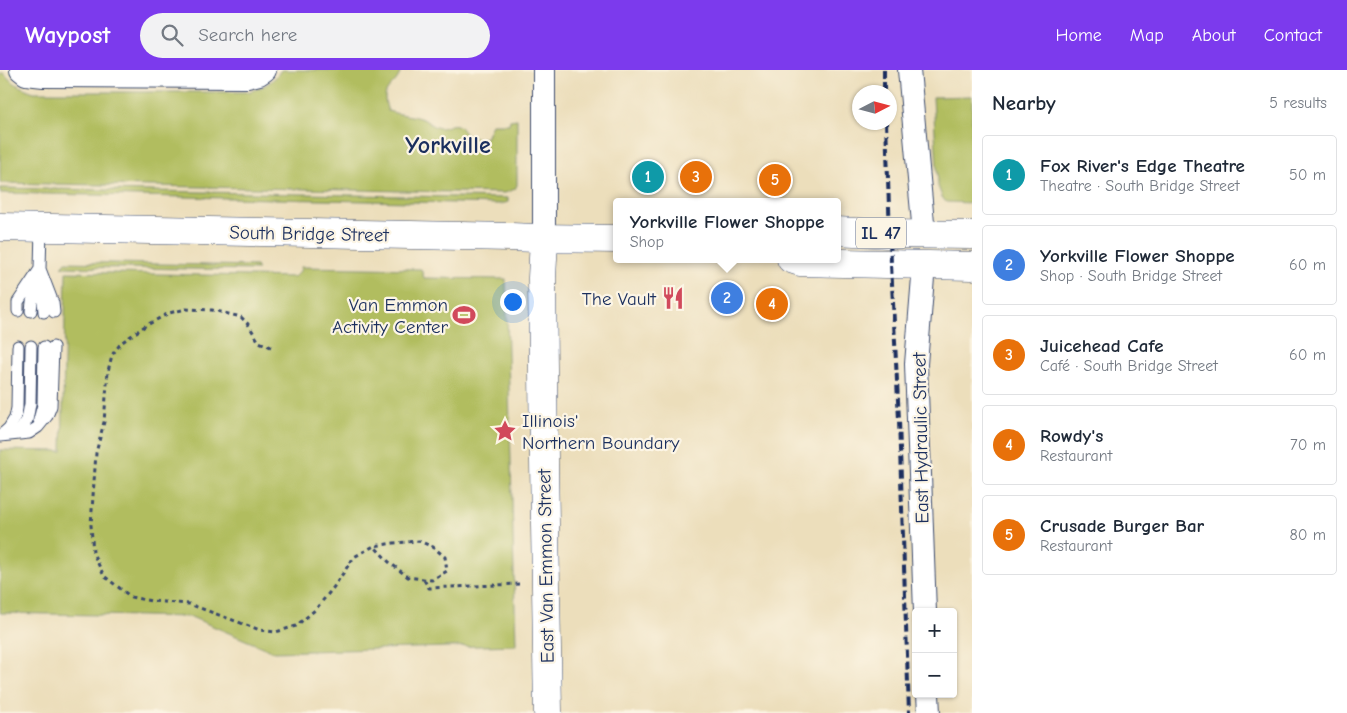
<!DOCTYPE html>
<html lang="en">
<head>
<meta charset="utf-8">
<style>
  body { margin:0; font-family:"Comic Neue",sans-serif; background:#f2f2f3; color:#1f2937 }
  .controls { position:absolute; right:15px; bottom:15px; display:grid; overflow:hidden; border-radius:5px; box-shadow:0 1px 4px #0004 }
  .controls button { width:45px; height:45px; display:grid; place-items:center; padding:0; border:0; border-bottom:1px solid #e0e1e3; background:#fff; color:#1f2937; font:25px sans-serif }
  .compass { position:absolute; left:852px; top:15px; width:45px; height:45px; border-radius:50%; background:#fff; box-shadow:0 1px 4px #0004; rotate:84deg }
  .you { position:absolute; left:512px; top:231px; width:18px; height:18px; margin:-12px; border:4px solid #fff; border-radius:50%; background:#1a73e8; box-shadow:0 0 0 8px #1a73e833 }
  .badge { display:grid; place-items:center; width:32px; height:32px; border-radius:50%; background:#7c3aed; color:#fff; font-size:16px; font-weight:700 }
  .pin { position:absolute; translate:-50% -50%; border:2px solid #fff; box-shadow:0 1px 5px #0006 }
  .popup { position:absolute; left:613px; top:128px; width:228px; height:65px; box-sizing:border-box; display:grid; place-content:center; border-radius:5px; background:#fff; filter:drop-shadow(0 1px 4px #0005); font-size:16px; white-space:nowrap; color:#747a83 }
  .popup b { font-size:19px; color:#1f2937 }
  .popup::after { content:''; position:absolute; left:50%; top:100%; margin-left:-10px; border:10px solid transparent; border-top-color:#fff }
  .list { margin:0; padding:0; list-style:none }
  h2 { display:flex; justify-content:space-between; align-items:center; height:65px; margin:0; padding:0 20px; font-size:21px }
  h2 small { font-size:16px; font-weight:400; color:#747a83 }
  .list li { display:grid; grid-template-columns:32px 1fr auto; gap:15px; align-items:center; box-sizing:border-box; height:80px; margin:0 10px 10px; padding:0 10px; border:1px solid #e0e1e3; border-radius:5px }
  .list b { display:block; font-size:19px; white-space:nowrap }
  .list p { margin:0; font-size:16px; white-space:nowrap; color:#747a83 }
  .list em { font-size:16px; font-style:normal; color:#747a83 }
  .icon { flex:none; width:28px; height:28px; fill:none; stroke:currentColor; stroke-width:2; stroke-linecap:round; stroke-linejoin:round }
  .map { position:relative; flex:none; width:972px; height:643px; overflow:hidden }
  header { display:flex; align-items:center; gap:30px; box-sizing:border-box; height:70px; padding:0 25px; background:#7c3aed; color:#fff }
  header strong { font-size:24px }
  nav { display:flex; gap:28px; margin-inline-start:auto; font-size:18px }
  .search { width:350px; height:45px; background:#f2f2f3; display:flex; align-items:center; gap:12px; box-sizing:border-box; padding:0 18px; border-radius:28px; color:#747a83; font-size:19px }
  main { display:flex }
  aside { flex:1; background:#fff }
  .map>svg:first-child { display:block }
  .green { fill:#b1bd5f; stroke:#66765e }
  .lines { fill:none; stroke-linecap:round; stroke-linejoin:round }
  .lane-casing { stroke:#3a496c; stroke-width:13 }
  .street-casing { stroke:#3a496c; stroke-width:24 }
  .secondary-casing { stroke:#3a496c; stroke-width:29 }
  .highway-casing { stroke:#3a496c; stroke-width:29 }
  .path { stroke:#3a496c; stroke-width:3; stroke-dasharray:4 4; stroke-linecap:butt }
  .lane { stroke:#fff; stroke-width:11 }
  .street { stroke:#fff; stroke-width:22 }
  .secondary { stroke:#fff; stroke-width:28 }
  .highway { stroke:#fff; stroke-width:28 }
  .rail { stroke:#1b2f5e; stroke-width:4; stroke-dasharray:8 4; stroke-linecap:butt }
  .labels { text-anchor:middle; stroke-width:4.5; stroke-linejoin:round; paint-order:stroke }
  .shield { fill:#fcf5e5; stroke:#5e6a86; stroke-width:1 }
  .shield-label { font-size:18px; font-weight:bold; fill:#1b2f5e }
  .street-label { font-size:19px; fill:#1b2f5e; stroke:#fcf5e5 }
  .poi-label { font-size:19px; fill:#1b2f5e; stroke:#fcf5e5; text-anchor:end }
  .district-label { font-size:24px; font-weight:bold; fill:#1b2f5e; stroke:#fcf5e5 }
</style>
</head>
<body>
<header>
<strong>Waypost</strong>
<div class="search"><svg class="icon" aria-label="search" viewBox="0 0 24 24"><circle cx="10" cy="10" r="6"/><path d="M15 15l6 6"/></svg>Search here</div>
<nav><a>Home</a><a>Map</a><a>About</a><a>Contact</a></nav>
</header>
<main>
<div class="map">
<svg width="972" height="643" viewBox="0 0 972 643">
  <rect width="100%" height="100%" fill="#fcf5e5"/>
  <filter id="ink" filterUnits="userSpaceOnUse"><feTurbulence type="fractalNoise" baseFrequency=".02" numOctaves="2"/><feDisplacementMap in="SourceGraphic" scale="10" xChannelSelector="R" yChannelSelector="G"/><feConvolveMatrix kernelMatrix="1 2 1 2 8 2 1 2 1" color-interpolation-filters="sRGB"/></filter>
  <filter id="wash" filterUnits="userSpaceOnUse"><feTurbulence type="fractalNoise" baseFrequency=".0096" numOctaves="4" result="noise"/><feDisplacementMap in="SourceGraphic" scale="20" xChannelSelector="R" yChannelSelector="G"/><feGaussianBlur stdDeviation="1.12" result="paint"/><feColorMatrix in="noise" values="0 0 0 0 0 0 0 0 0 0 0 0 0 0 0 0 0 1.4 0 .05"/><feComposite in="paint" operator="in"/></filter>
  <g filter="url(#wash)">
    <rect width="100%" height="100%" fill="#ecdebb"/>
    <path class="green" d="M281,0H401C396,20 378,15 388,41C399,45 412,45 423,49C428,51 431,56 436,57C444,61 451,51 459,56C461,57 462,60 464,62C471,68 478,68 486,68L492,54H509L510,50L517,49V115L515,119L505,123L0,113V4L4,3C11,13 22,18 34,22H246C261,19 273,13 281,0Z
      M972,26V133L946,132L942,127L938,116L933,27Z
      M0,118L508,128V132L501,134L0,123Z
      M66,192L256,196L258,200L62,197Z
      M301,197L421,199L424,208L506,209L516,575L274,582L191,547L0,543V380L62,381L66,202L294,207L300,201Z"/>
  </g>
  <g filter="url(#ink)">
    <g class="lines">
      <defs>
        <path id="lane" d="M40,199L53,233L54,242
          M42,216L44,242
          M18,241V232L40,199L41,158
          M31,241L32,232L38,208
          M39,350L43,335L44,277
          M18,364L27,350L30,334L31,276
          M0,366L29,363L38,357L47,346L51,336L53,277
          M0,366L9,358L15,348L17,338L18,276"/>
        <path id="street" d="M21,0L26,4L44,6L247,7L259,4L265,0
          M909,0L924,164
          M544,169V0
          M924,195L916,294L925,542
          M928,624L929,643"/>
        <path id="secondary" d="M544,169L542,208L544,391L548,643"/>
        <path id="highway" d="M0,157L511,167C547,169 582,168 617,169
          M837,161L890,164L972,165
          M791,189L800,192L972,196"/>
      </defs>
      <use href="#lane" class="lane-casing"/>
      <use href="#street" class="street-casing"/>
      <use href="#secondary" class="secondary-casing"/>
      <use href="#highway" class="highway-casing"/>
      <path class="path" d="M271,277L259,272L248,254L241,247L212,240L186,239L169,243L145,256L121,273L112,285L108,301L104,352L96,383L91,455L93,483L104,506L131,527L151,531L189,534L260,560L276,562L296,556L315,540L333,518L354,487L374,476L394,473L419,471L433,477L445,487L447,501L432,510L408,507L389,492L374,476
        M424,510L429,518L519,514"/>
      <use href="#lane" class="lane"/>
      <use href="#street" class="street"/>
      <use href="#secondary" class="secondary"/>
      <use href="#highway" class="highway"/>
      <path class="rail" d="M884,0V22
        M886,52L891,194L899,350L909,643"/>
    </g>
  </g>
  <defs>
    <symbol id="restaurant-bare" viewBox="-9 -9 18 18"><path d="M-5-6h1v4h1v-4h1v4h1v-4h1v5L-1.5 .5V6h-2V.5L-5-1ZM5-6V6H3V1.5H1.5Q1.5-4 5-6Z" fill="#d1495b" stroke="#fcf5e5" stroke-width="2.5" paint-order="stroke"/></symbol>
    <symbol id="stadium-bare" viewBox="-9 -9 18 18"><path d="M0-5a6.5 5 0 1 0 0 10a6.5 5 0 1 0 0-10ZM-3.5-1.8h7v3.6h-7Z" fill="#d1495b" stroke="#fcf5e5" stroke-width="2.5" paint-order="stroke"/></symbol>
    <symbol id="sight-bare" viewBox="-9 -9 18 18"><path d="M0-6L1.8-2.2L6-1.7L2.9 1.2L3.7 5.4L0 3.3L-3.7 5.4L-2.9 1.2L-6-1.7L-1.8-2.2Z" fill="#d1495b" stroke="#fcf5e5" stroke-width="2.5" paint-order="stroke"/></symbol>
  </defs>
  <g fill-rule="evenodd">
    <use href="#restaurant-bare" x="657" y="212" width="32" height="32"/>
    <use href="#stadium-bare" x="448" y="229" width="32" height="32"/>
    <use href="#sight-bare" x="489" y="345" width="32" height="32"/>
  </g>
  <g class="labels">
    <rect class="shield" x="856" y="147.5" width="50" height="31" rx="4"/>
    <g class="shield-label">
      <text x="881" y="169">IL 47</text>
    </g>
    <g class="street-label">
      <text transform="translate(309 163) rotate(1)" y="7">South Bridge Street</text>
      <text transform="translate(920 368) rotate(-91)" y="7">East Hydraulic Street</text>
      <text transform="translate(545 496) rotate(-91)" y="7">East Van Emmon Street</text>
    </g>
    <g class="poi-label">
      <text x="656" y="235">The Vault</text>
      <text x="448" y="241">Van Emmon<tspan x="448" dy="22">Activity Center</tspan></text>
      <text x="522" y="357" text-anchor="start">Illinois'<tspan x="522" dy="22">Northern Boundary</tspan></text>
    </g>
    <g class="district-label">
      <text x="448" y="83">Yorkville</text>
    </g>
  </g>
</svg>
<div class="controls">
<button>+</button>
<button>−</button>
</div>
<svg class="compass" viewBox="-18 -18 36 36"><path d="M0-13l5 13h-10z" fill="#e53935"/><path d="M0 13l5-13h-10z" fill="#747a83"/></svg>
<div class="you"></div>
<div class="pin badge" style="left:648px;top:107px;background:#0f9aa8">1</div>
<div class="pin badge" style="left:727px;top:228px;background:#3f7fe0">2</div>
<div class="popup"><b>Yorkville Flower Shoppe</b>Shop</div>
<div class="pin badge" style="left:696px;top:107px;background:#e8710a">3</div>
<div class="pin badge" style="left:772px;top:234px;background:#e8710a">4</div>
<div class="pin badge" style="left:775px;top:110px;background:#e8710a">5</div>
</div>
<aside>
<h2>Nearby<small>5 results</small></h2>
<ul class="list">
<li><span class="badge" style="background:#0f9aa8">1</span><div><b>Fox River's Edge Theatre</b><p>Theatre · South Bridge Street</p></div><em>50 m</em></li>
<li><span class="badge" style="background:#3f7fe0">2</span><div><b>Yorkville Flower Shoppe</b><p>Shop · South Bridge Street</p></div><em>60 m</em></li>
<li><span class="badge" style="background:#e8710a">3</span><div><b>Juicehead Cafe</b><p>Café · South Bridge Street</p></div><em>60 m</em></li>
<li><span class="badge" style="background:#e8710a">4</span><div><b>Rowdy's</b><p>Restaurant</p></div><em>70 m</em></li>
<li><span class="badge" style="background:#e8710a">5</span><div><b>Crusade Burger Bar</b><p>Restaurant</p></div><em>80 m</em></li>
</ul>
</aside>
</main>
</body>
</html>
